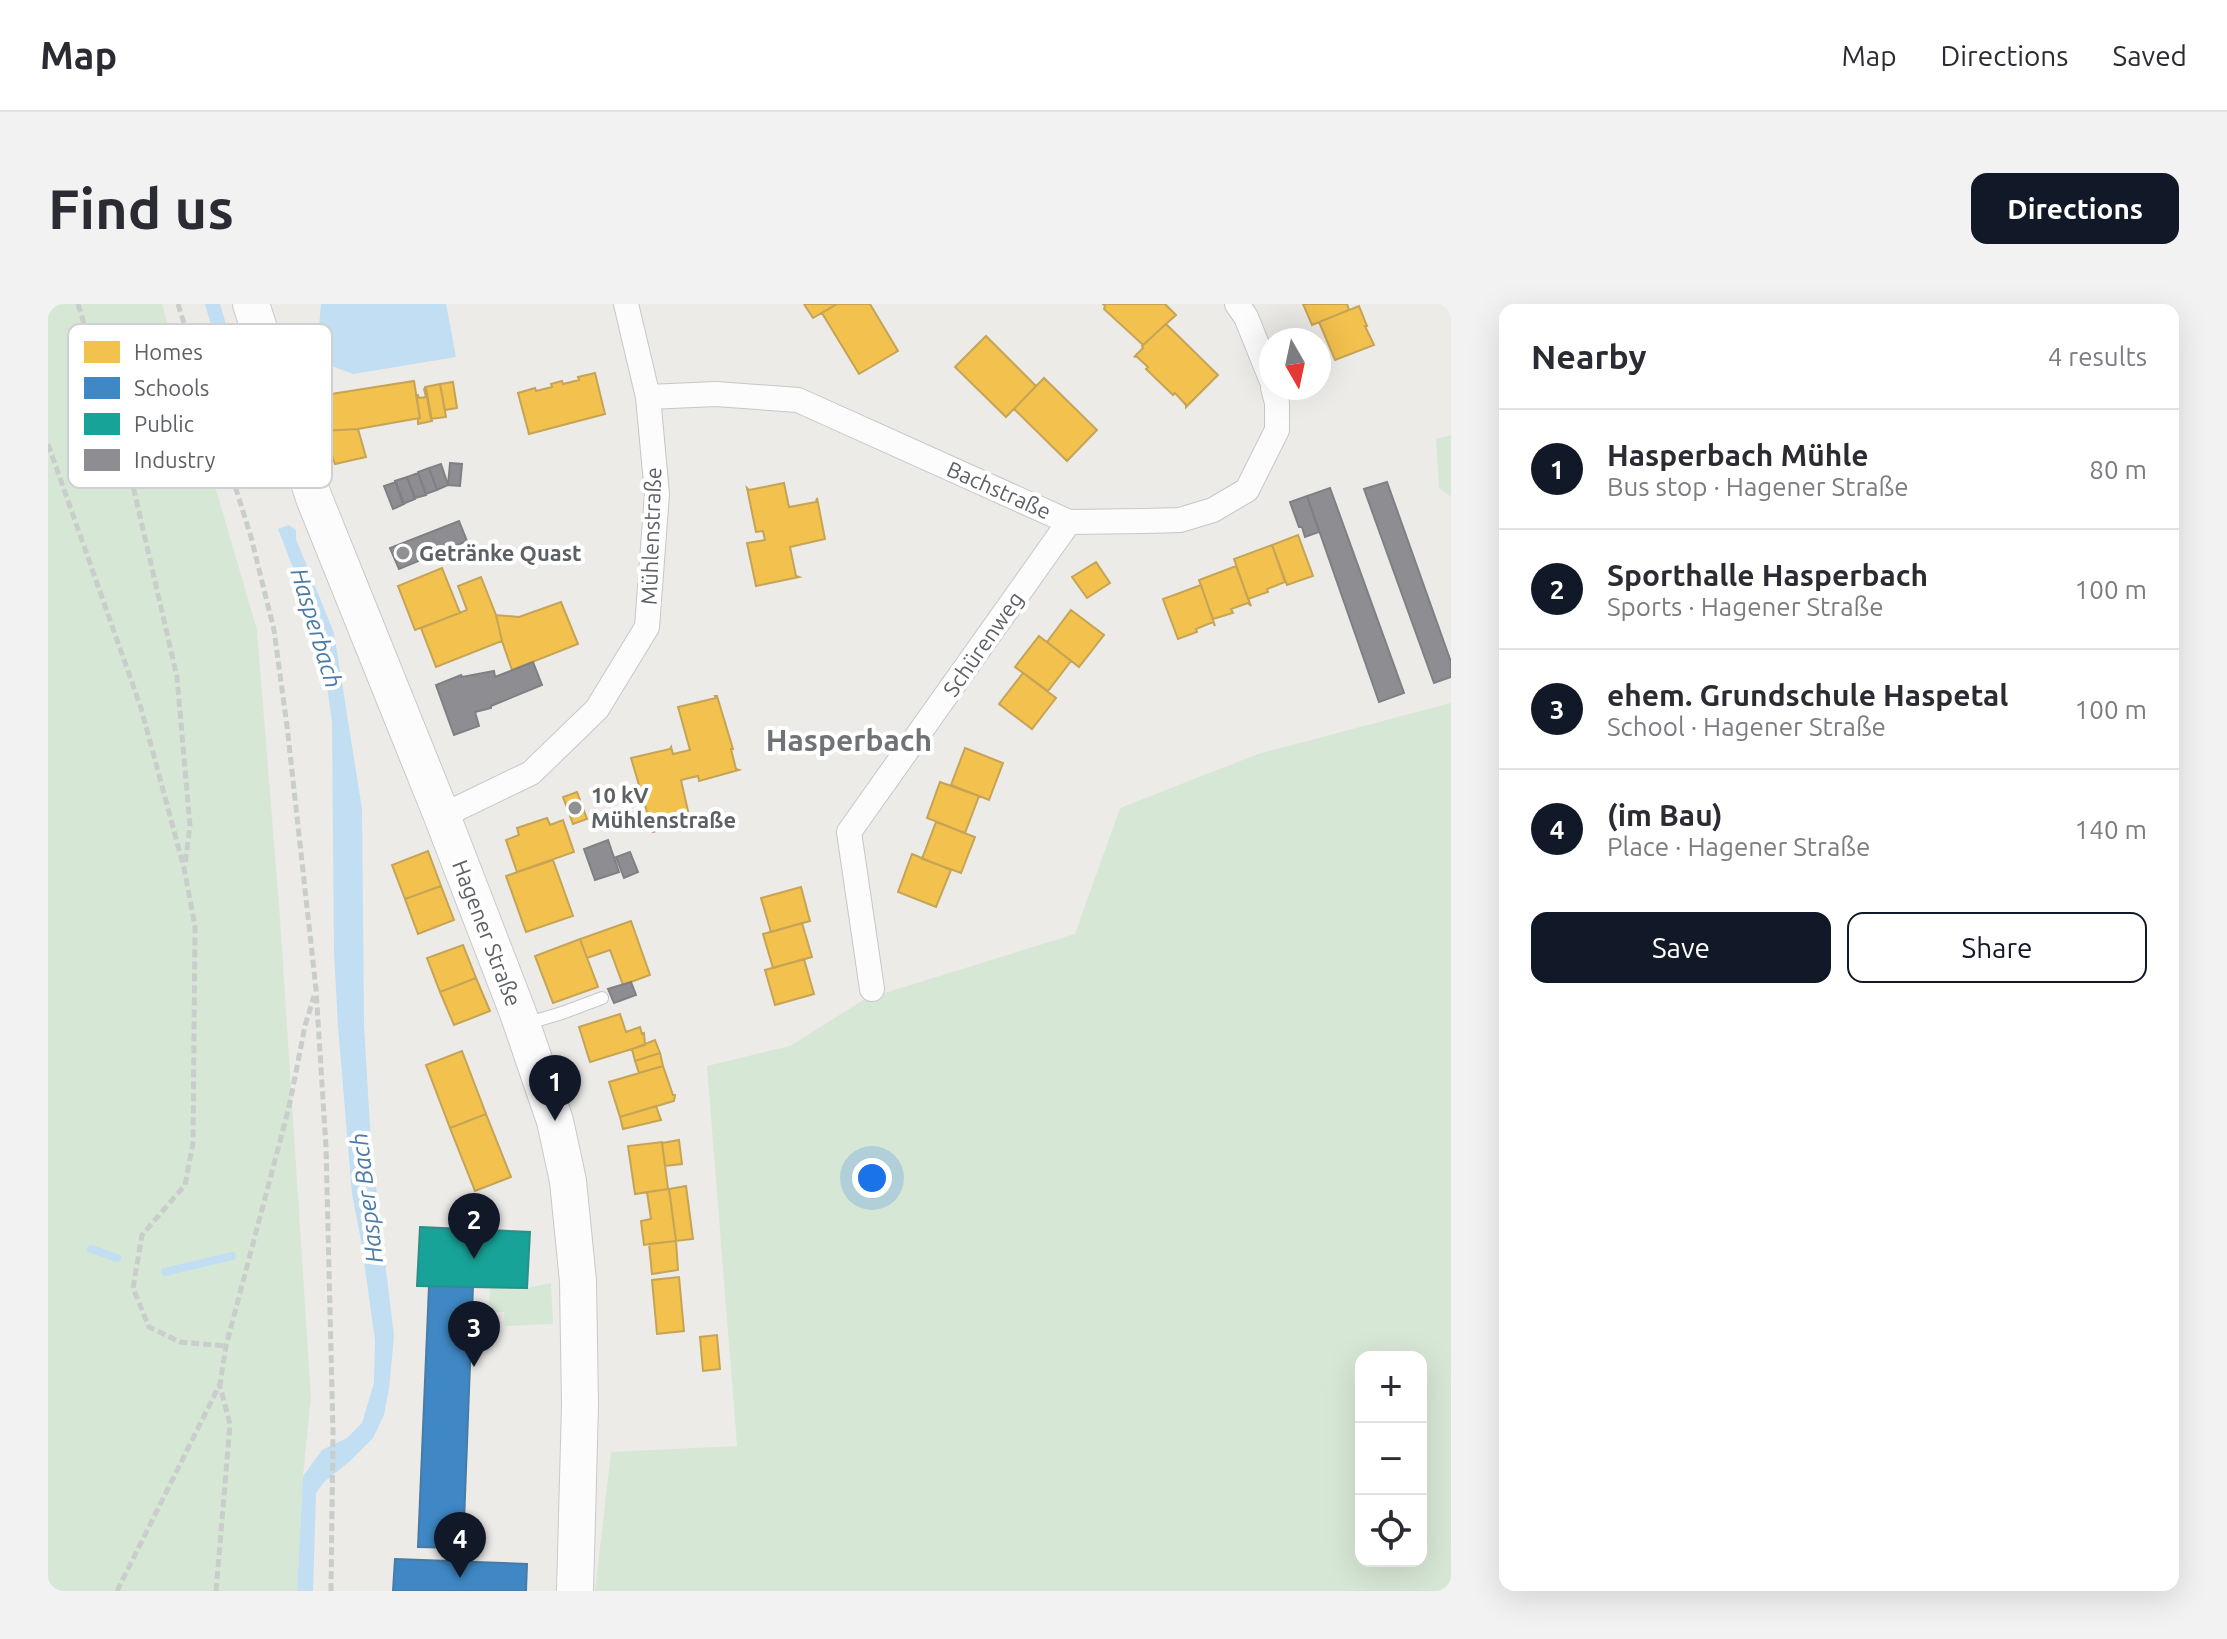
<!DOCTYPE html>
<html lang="en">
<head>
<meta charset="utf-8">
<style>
  body { margin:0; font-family:Ubuntu,sans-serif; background:#f2f2f3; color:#2b2b33 }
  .controls { position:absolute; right:24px; bottom:24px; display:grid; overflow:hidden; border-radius:16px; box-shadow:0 8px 32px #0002 }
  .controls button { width:72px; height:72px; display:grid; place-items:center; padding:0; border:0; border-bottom:2px solid #e1e1e2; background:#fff; color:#2b2b33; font:40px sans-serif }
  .compass { position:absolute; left:1211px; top:24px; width:72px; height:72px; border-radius:50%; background:#fff; box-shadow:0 8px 32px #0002; rotate:171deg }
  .you { position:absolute; left:824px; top:874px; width:28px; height:28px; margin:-20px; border:6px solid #fff; border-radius:50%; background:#1a73e8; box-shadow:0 0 0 12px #1a73e833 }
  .badge { display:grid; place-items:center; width:52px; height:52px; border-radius:50%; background:#111827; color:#fff; font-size:26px; font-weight:700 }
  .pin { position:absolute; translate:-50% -66px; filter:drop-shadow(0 2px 4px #0008) }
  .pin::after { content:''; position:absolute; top:42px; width:28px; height:24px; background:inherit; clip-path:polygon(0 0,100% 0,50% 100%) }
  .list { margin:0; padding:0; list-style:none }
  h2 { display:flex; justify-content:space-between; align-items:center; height:104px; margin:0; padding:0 32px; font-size:34px }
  h2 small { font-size:26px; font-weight:400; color:#7c7c81 }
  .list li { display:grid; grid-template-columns:52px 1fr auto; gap:24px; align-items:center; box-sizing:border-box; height:120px; padding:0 32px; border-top:2px solid #e1e1e2 }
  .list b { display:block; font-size:30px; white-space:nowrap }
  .list p { margin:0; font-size:26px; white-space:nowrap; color:#7c7c81 }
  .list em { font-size:26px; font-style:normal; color:#7c7c81 }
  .actions { display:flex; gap:16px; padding:24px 32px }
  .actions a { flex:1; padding:18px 0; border:2px solid #111827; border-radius:16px; text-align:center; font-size:28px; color:#111827 }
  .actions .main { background:#111827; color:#fff }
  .icon { flex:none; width:44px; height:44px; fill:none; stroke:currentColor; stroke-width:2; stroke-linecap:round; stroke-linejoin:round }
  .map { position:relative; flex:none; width:1403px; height:1287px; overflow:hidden; border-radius:16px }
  header { display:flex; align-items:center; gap:48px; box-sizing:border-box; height:112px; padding:0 40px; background:#fff; border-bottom:2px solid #e1e1e2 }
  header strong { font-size:38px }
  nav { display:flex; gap:44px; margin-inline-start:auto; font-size:28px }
  .intro { display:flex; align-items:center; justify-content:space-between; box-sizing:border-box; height:192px; padding:0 48px }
  h1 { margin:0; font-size:56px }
  .button { padding:20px 36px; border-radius:16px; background:#111827; color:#fff; font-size:28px; font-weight:700 }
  main { display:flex; gap:48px; padding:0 48px }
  aside { flex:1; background:#fff; border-radius:16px; box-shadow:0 8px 32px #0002 }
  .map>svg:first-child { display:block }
  .green { fill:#d7e7d5; fill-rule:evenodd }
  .water { fill:#c1def2 }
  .homes { fill:#f2c14e; stroke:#c5a455; stroke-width:2 }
  .schools { fill:#3f88c5; stroke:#487ca8; stroke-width:2 }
  .public { fill:#17a398; stroke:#2c8f89; stroke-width:2 }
  .industry { fill:#8d8d92; stroke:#7f8084; stroke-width:2 }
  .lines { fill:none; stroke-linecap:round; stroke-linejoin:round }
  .stream { stroke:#c1def2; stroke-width:8 }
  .service-casing { stroke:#c7c7c7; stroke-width:14 }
  .minor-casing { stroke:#c7c7c7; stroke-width:26 }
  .secondary-casing { stroke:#c9c9c9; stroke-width:38 }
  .path { stroke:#c9cdcb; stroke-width:5; stroke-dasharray:8 4; stroke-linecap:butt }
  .service { stroke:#fcfcfc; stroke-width:12 }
  .minor { stroke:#fcfcfc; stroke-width:24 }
  .secondary { stroke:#fcfcfc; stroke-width:36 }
  .poi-dot { fill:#8f9193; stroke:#fff; stroke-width:3 }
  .labels { text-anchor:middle; stroke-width:8; stroke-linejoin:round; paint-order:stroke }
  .street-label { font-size:22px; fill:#5d6165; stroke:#fff }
  .poi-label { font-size:22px; font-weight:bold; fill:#5d6165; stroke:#fff; text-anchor:start }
  .water-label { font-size:24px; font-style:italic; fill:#4c7aa7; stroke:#fff }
  .district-label { font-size:30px; font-weight:bold; fill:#6f7376; stroke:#fff }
  .key { fill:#fff; stroke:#ced0d1; stroke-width:2 }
  .key-label { font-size:22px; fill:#5d6165 }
</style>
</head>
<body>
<header>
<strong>Map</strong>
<nav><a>Map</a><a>Directions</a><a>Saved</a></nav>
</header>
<div class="intro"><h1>Find us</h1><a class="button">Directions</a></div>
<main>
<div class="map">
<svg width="1403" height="1287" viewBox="0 0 1403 1287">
  <rect width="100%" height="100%" fill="#ecebe8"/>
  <path class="green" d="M0,0H114L209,326L232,614L263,1093L255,1172L249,1287H0Z
    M1403,131V193L1391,184L1388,135Z
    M1403,399V1287H547L563,1148L689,1142L659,762L742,742L817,695L1027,630L1072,504L1210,450ZM1313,1053H1373V1257H1313Z
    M503,979L505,1020L457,1022L456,1008H441L442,983L479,984Z"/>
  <path class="water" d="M157,0H172L198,89L184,93Z
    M273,0H398L408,53L305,70L281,61L270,33Z
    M241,221L248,226V235L286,329L314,505L316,720L323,841L346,1032L341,1085L336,1111L325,1134L301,1158L277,1177L268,1189L265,1287H249L255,1172L274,1146L299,1134L314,1119L326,1079L327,1036L313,936L304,890L290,722L286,648L284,418L278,375L268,335L252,282L230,225Z"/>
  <path class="homes" d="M756,0H789L765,14Z
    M789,0H822L850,47L811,70L774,9Z
    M1055,0H1117L1128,11L1095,41L1056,5L1057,2Z
    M1255,0H1299L1301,6L1264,21Z
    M1311,2L1319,22H1317L1326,41L1287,56L1271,18Z
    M1118,20L1170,71L1138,103V101L1127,89L1125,91L1098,65L1100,63L1088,52L1086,53L1095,44L1094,42Z
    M938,32L988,82L958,113L907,63Z
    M547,69L557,110L481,130L470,89L487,84L488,87L504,83L503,80L514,77L515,80L531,76L530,73Z
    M996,74L1049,126L1019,157L966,105Z
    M366,77L372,114L310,125L275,127L270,92Z
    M405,78L409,104L397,106L392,80Z
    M392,80L398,113L383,115L377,83Z
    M378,84L384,117L370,120V115L372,114L368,91H370L371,94L378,93L376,85Z
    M310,125L318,153L287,160L275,127Z
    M736,179L741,203L768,198L769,194L777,235L742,243L748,272L751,273L708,282L699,239L717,236L715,227L708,228L699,184L701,186Z
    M1250,231L1265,272L1239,281L1224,241Z
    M1224,241L1237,278L1219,285L1220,288L1200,295L1186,255Z
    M1048,258L1062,279L1039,294L1024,273Z
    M1188,262L1203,302L1200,299L1183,305L1185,309L1165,315L1151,276Z
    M394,264L412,309L367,326L350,282Z
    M433,273L448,311L454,337L388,363L373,324L419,306L410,282Z
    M1153,281L1167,322L1165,318L1148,325L1149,328L1130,335L1115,295Z
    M513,298L530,340L464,366L454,337L448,311L471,313Z
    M1023,306L1056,331L1031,363L999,338Z
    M991,332L1023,357L1000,387L967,363Z
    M975,369L1008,394L984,425L951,400Z
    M667,392H669L685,445H683L688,465L691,466L651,477L650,472L633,476L642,516H644L605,528L583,454L622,445L623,443L625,450L642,446L630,403L668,394Z
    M917,444L955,459L941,496L903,481Z
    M892,478L931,492L917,529L879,514Z
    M529,488L539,515L525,520L515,493Z
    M499,514L502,521L515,516L526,548L469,568L458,536L471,531L469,524Z
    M888,518L927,533L913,569L874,555Z
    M380,547L393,582L357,595L344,561Z
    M864,550L903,566L888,603L850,588Z
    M505,556L525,612L478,628L458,572Z
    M393,582L406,616L370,630L357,595Z
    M753,583L762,617L723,628L713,594Z
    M583,617L602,671L575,681L562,646L539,654L532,635Z
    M754,619L764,653L725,664L715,630Z
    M532,635L550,683L505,699L487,652Z
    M415,641L428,674L392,688L379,654Z
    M756,655L766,690L727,701L717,666Z
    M428,674L442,707L406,721L392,688Z
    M572,710L578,728L592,723L594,730L596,729L597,741L542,758L531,723Z
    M607,736L612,749L587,757L584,745Z
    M414,747L438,810L402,824L378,761Z
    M612,749L615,762L591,769L587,757Z
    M615,762L625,791H627L626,797L572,813L561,778Z
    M608,802L613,816L575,825L572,813Z
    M438,810L463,873L427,887L402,824Z
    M631,836L634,860L617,862L614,839Z
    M614,838L620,885L587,890L580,842Z
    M638,882L645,935L628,937L621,885Z
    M621,885L628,937L596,941L593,917L603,915L599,888Z
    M628,937L630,966L604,970L601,940Z
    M631,973L636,1027L609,1030L604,976Z
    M669,1031L672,1065L655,1067L652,1033Z"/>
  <path class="schools" d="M381,982H425L415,1244L370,1243Z
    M347,1255L479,1260L478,1287H345Z"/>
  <path class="public" d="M372,923L482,928L479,984L369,982Z"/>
  <path class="industry" d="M402,159L414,160L412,182L400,181Z
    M393,160L400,181L389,186L381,164Z
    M381,164L389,186L378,190L370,168Z
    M370,169L378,191L367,194L359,173Z
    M359,173L367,195L355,200L347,177Z
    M348,178L356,200L345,205L336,182Z
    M1339,178L1403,358V373L1386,379L1316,185Z
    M1282,184L1356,389L1331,398L1259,192Z
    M1259,192L1271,228L1257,233L1254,223H1251L1242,198Z
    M411,217L419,237L351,265L342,244Z
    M485,358L494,381L443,402V404L427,408L431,422L406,431L388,381L413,371L414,373L446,367L447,373Z
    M560,536L571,568L547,576L536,545Z
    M582,548L590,568L576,574L568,553Z
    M583,678L588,691L566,699L560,685Z"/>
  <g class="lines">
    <path class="stream" d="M43,945L69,954
      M117,968L184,952"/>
    <defs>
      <path id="service" d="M477,720L514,709L554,694"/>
      <path id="minor" d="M1189,0L1198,13L1223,75
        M600,93L668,90L750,96L1021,218L1096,217L1132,216L1165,206L1199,186L1229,126V99L1225,84
        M394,512L483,469L549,405L599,323L609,190L600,93L578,0
        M824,685L801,528L1021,218"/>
      <path id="secondary" d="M203,0L266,194L394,512L470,709L507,817L520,877L530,977L532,1101L527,1287"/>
    </defs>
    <use href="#service" class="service-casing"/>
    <use href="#minor" class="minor-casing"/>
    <use href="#secondary" class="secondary-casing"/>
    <path class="path" d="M30,0L83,173L129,373L142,522L137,561
      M130,0L203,233L226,326L239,422L268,685L278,843L285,1128L283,1287
      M0,140L93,404L136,564L147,622L145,839L137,881L94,931L85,984L101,1023L132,1038L178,1042
      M69,1287L172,1080L178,1042L241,803L257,722L266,692
      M168,1287L182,1120L172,1082"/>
    <use href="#service" class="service"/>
    <use href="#minor" class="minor"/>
    <use href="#secondary" class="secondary"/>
  </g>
  <g class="poi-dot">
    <circle cx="355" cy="249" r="8"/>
    <circle cx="527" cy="504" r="8"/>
  </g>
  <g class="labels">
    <g class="street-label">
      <text transform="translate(951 186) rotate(24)" y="8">Bachstraße</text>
      <text transform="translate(603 232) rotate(-88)" y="8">Mühlenstraße</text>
      <text transform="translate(935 340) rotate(-55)" y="8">Schürenweg</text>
      <text transform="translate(439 629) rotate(69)" y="8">Hagener Straße</text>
    </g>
    <g class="poi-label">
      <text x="371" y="257">Getränke Quast</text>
      <text x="543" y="499">10 kV<tspan x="543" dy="25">Mühlenstraße</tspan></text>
    </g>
    <g class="water-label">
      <text transform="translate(268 324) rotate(73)" y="8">Hasperbach</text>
      <text transform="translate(319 894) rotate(-97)" y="8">Hasper Bach</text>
    </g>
    <g class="district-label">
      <text x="801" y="447">Hasperbach</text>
    </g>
  </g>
  <rect x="20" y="20" width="264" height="164" rx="12" class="key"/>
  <rect x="36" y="37" width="36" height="22" fill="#f2c14e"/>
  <rect x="36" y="73" width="36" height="22" fill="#3f88c5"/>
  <rect x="36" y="109" width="36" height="22" fill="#17a398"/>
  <rect x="36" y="145" width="36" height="22" fill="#8d8d92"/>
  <g class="key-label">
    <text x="86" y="56">Homes</text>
    <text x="86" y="92">Schools</text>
    <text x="86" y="128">Public</text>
    <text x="86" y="164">Industry</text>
  </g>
</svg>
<div class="controls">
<button>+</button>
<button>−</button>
<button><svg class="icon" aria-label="locate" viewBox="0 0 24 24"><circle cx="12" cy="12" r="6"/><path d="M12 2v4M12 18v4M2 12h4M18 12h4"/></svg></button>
</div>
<svg class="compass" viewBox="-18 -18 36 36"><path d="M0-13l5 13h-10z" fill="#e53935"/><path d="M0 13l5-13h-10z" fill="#7c7c81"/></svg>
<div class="you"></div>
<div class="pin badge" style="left:507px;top:817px">1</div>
<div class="pin badge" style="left:426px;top:955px">2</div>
<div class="pin badge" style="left:426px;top:1063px">3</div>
<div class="pin badge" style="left:412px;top:1274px">4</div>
</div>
<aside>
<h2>Nearby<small>4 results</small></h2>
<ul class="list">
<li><span class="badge">1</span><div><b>Hasperbach Mühle</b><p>Bus stop · Hagener Straße</p></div><em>80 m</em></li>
<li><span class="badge">2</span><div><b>Sporthalle Hasperbach</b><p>Sports · Hagener Straße</p></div><em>100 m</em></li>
<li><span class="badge">3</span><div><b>ehem. Grundschule Haspetal</b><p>School · Hagener Straße</p></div><em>100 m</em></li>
<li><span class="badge">4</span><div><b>(im Bau)</b><p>Place · Hagener Straße</p></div><em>140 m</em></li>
</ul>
<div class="actions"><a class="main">Save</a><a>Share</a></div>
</aside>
</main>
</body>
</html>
